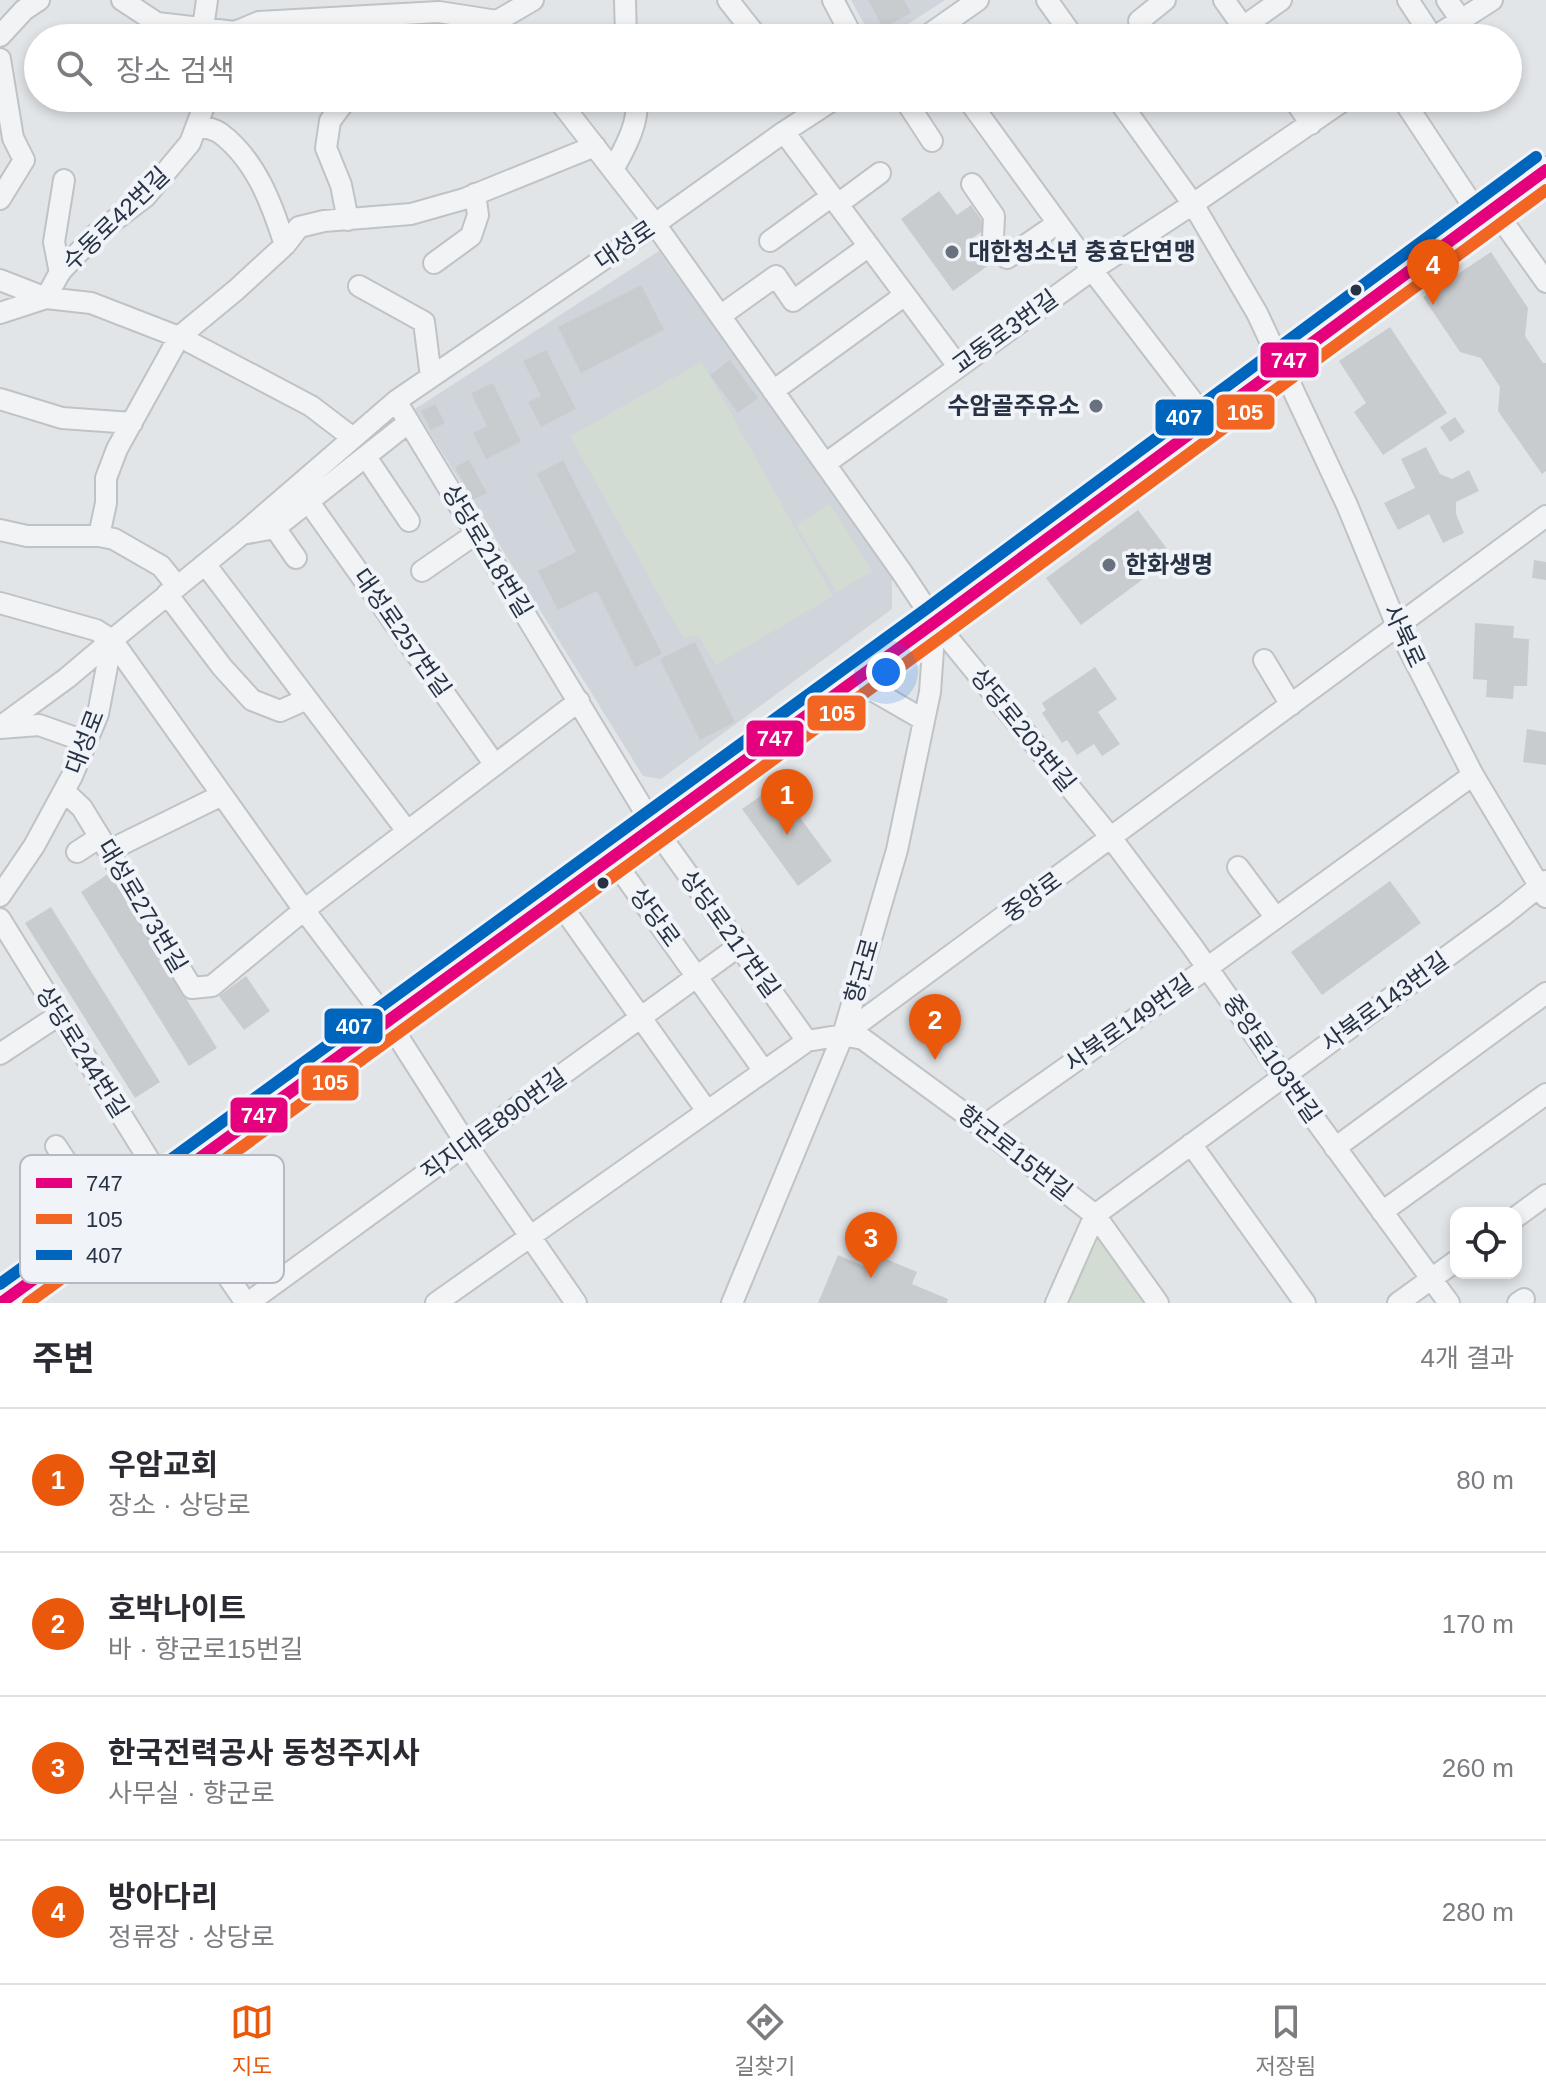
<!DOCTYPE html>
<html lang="ko">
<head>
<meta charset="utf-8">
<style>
  body { margin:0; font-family:Arial,"Noto Sans KR",sans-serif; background:#f2f2f3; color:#2b2b33 }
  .controls { position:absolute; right:24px; bottom:24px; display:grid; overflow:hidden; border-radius:16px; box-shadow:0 4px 12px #0003 }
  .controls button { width:72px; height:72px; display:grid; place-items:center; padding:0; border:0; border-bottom:2px solid #e1e1e2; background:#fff; color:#2b2b33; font:40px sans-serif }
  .you { position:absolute; left:886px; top:672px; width:28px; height:28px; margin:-20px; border:6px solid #fff; border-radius:50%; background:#1a73e8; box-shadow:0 0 0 12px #1a73e833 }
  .badge { display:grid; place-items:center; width:52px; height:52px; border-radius:50%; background:#ea580c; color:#fff; font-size:26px; font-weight:700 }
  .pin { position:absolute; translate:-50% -66px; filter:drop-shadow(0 2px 4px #0008) }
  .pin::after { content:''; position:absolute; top:42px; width:28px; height:24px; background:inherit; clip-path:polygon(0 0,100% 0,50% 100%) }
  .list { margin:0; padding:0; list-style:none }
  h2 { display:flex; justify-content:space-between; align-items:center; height:104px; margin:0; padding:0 32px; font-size:34px }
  h2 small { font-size:26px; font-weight:400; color:#7c7c81 }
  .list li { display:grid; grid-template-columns:52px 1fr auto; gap:24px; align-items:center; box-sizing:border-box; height:144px; padding:0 32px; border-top:2px solid #e1e1e2 }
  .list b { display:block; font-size:30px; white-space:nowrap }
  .list p { margin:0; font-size:26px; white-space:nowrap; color:#7c7c81 }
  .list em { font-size:26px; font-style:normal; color:#7c7c81 }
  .icon { flex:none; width:44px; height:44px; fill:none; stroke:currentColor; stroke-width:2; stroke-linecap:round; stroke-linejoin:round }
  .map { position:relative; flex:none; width:1546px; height:1303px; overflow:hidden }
  .search { position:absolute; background:#fff; box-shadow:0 4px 12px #0003; left:24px; right:24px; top:24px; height:88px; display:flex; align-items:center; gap:20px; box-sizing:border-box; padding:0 28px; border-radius:44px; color:#7c7c81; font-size:30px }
  .sheet { height:680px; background:#fff }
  nav { display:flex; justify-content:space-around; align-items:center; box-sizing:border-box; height:112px; border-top:2px solid #e1e1e2; background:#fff; font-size:22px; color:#7c7c81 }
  nav a { display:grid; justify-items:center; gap:4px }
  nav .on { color:#ea580c }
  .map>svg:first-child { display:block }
  .built { fill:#d0d5dc }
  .green { fill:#d3dcd2 }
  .building { fill:#c8cccf }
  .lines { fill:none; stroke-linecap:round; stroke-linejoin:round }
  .minor-casing { stroke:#c0c3c6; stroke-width:24 }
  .major-casing { stroke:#bec2c6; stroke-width:30 }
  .minor { stroke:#f2f3f4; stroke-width:20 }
  .major { stroke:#f6f6f7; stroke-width:26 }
  .bus-1-casing { stroke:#f0f3f8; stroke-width:18 }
  .bus-2-casing { stroke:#f0f3f8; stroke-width:18 }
  .bus-3-casing { stroke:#f0f3f8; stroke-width:18 }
  .bus-1 { stroke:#e5007d; stroke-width:12 }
  .bus-2 { stroke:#f26522; stroke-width:12 }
  .bus-3 { stroke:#0065bd; stroke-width:12 }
  .poi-dot { fill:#68717d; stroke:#f0f3f8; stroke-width:3 }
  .bus-dot { fill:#273244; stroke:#f0f3f8; stroke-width:3 }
  .labels { text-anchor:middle; stroke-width:8; stroke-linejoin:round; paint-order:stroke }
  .street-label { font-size:24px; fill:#273244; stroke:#f0f3f8 }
  .poi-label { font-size:24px; font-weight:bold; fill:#273244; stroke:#f0f3f8; text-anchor:start }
  .key { fill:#f0f3f8; stroke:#b4b9c2; stroke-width:2 }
  .key-label { font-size:22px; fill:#273244 }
  .line-badge { stroke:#f0f3f8; stroke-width:3 }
  .badge-label { font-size:22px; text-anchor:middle; font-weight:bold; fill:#fff }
</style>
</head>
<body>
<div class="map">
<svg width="1546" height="1303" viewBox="0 0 1546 1303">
  <rect width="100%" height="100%" fill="#e2e5e8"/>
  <path class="built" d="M851,0H945L887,38H872Z
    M659,251L802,449L892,565V609L661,779L643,776L415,409Z"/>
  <path class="green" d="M702,362L833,596L716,665L698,635L683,638L570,436Z
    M830,504L872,571L837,592L796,525Z
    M1101,1237L1148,1303H1063L1085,1248Z"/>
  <path class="building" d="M868,0H904L911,13L883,28Z
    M939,191L957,215L971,205L987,228L971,239L989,265L953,291L901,219Z
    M1491,252L1528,308L1525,336L1543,363H1546V471L1542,474L1498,411L1500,387L1481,358L1460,352L1423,297Z
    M641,285L664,330L581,373L558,327Z
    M1390,327L1447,413L1383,455L1354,412L1366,403L1339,361Z
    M546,350L576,409L541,427L528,402L541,396L523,361Z
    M730,360L758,398L738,413L710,375Z
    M493,383L521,442L486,459L473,433L487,426L471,393Z
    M435,404L445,423L431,430L421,411Z
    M1455,417L1465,432L1450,442L1440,427Z
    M1426,447L1440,474L1452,479L1469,470L1479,491L1456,502V514L1464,533L1443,543L1429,514L1398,530L1384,503L1415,488L1401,459Z
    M469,460L487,493L473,500L455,467Z
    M563,460L662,654L635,667L597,591L558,610L538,571L576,552L537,474Z
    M1138,510L1173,557L1081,625L1046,578Z
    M1534,560L1546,562V580L1532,578Z
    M1475,623L1514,626L1513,638L1529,639L1527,686H1514L1513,699L1486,697L1487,680L1473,679Z
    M695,642L735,722L700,740L660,659Z
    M1095,667L1117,699L1098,712L1120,744L1102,756L1094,744L1077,755L1067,740L1062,743L1042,713L1046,710L1042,703Z
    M1527,729L1546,732V765L1523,762Z
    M776,785L832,861L798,886L742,809Z
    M108,874L217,1048L189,1066L81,892Z
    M1390,881L1421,923L1322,995L1291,952Z
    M51,907L160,1082L135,1098L25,923Z
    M246,976L270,1011L244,1030L219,996Z
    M874,1254L917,1272L912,1284L948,1299L947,1303H818L838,1255L868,1268Z"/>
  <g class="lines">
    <defs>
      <path id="minor" d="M122,0L157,23L235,32L259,22L439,12L497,21L533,0
        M625,0L626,38
        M728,0L758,38
        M833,0L853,38
        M1047,0L1074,38
        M1224,0L1251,38
        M1408,0L1433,38L1492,0
        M1447,0L1461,20
        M1139,21L1165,0
        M1243,27L1281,0
        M203,28L207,0
        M0,36L24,10L39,0
        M444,38L476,18
        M924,38L978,0
        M0,59L13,138L24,160L0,199
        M347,98L330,121L326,148L341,185L348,220
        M557,98L655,224L901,571L935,622L1112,839L1192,946L1284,1077L1449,1303
        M904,98L932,141
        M967,98L1092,270L1207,420
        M1117,98L1193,204L1257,313L1347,505L1397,626L1473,775L1546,897
        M1293,98L1311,124
        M1402,98L1481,218
        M197,125C205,127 214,129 220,133C256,160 272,204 285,245
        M784,132L958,366
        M613,170C624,149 640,123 636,98
        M972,184L994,216L993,239L1007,258L1058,223
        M838,204L880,173
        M1494,209L1546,282
        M770,241L832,196
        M434,263L471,236L478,215L475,194
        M60,273L54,242L64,180
        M0,280L46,298L91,303L184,339L311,406L353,438
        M359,286L424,322L431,377
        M0,313L46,298L60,272L95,235L145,197L190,143L207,98
        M720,316L776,276L793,301L869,246
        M773,391L905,295
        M0,399L62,418L132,423
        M396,401L654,827L807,1041
        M366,457L409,521
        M825,464L1092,270L1193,204L1347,98
        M308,501L495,765
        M275,528L296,558
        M0,530L27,536H99L114,539L161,566L177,586
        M242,534L275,528L409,422
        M99,536L106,503V478L117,449L179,337L236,290L285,245L299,227L324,221L411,214L464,199L595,146
        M205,564L407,831
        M422,571L477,533
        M167,594L222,667L252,700L280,711L307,699
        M0,603L96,630L112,640L304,910L388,1021L467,1145L576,1303
        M1264,660L1291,705
        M855,680L924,720
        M0,727L67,678L112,640
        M0,728L39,725L87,742
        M64,791L82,808L192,988L212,986L304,910L579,701
        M108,851L222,795
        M77,852L100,837
        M612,858L764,1071
        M1238,867L1276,918
        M0,896L34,846L72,776L98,714L112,640L242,534L396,401L655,224L784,132L836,98
        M556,898L707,1111
        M0,919L164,1184L246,1303
        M843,1035L863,1039L968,1116L1095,1215L1158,1303
        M0,1054L59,1015
        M982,1127L1207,968L1473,775
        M1191,1144L1305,1303
        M56,1146L108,1225
        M1335,1148L1546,993
        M1382,1212L1546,1094
        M1516,1217L1546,1195
        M248,1303L739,946
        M436,1303L807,1041L843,1035L1546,516
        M732,1303L843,1035L897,850L930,692L935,622
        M1056,1303L1095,1215L1505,914L1546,881
        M1398,1303L1456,1261
        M1518,1303L1524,1299"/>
      <path id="major" d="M1,1303L935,622L1546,170"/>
    </defs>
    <use href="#minor" class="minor-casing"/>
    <use href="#major" class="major-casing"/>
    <use href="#minor" class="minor"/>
    <use href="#major" class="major"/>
    <defs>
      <path id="bus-1" d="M1,1303L935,622L1546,170"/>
      <path id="bus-2" d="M28,1303L944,635L1546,190"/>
      <path id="bus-3" d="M0,1284L926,609L1536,157"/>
    </defs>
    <use href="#bus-1" class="bus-1-casing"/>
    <use href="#bus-2" class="bus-2-casing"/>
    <use href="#bus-3" class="bus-3-casing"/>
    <use href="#bus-1" class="bus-1"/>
    <use href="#bus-2" class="bus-2"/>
    <use href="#bus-3" class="bus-3"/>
  </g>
  <g class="poi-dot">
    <circle cx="952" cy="252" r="8"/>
    <circle cx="1096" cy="406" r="8"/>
    <circle cx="1109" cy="565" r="8"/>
  </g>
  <g class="bus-dot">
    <circle cx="1356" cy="290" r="7"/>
    <circle cx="603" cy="883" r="7"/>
  </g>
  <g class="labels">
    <g class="street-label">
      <text transform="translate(116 219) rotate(-44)" y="8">수동로42번길</text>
      <text transform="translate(625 245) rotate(-34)" y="8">대성로</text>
      <text transform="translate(1005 332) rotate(-36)" y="8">교동로3번길</text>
      <text transform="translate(487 551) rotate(59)" y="8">상당로218번길</text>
      <text transform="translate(402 633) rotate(55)" y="8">대성로257번길</text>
      <text transform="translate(1404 636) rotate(65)" y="8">사북로</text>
      <text transform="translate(1023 730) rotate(51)" y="8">상당로203번길</text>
      <text transform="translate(85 742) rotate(-69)" y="8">대성로</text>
      <text transform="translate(1032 897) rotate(-36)" y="8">중앙로</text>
      <text transform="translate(142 906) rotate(59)" y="8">대성로273번길</text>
      <text transform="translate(655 917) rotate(54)" y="8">상당로</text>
      <text transform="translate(730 934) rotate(54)" y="8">상당로217번길</text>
      <text transform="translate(862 971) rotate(-74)" y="8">향군로</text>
      <text transform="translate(1385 1002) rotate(-36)" y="8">사북로143번길</text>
      <text transform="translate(1129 1023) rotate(-35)" y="8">사북로149번길</text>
      <text transform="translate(82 1052) rotate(58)" y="8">상당로244번길</text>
      <text transform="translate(1272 1059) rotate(55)" y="8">중앙로103번길</text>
      <text transform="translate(494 1125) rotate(-36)" y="8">직지대로890번길</text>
      <text transform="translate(1015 1153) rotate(38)" y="8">향군로15번길</text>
    </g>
    <g class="poi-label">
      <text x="968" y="260">대한청소년 충효단연맹</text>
      <text x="1080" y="414" text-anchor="end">수암골주유소</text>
      <text x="1125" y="573">한화생명</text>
    </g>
  </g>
  <rect x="20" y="1155" width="264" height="128" rx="12" class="key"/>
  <rect x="36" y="1178" width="36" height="10" fill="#e5007d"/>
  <rect x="36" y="1214" width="36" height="10" fill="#f26522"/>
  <rect x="36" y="1250" width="36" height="10" fill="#0065bd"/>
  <g class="key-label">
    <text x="86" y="1191">747</text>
    <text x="86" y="1227">105</text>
    <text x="86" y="1263">407</text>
  </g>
  <g class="line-badge">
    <rect x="1259" y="341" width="61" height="38" rx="8" fill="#e5007d"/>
    <rect x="1215" y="393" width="61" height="38" rx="8" fill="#f26522"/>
    <rect x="1154" y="398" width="61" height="39" rx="8" fill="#0065bd"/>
    <rect x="806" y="694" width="61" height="38" rx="8" fill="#f26522"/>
    <rect x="745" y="719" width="60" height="39" rx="8" fill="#e5007d"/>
    <rect x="323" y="1007" width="61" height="38" rx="8" fill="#0065bd"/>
    <rect x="300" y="1064" width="60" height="38" rx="8" fill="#f26522"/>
    <rect x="229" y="1096" width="60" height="38" rx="8" fill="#e5007d"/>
  </g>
  <g class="badge-label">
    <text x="1289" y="368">747</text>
    <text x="1245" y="420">105</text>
    <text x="1184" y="425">407</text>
    <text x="837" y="721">105</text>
    <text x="775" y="746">747</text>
    <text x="354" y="1034">407</text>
    <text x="330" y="1090">105</text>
    <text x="259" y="1123">747</text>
  </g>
</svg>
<div class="controls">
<button><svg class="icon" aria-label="locate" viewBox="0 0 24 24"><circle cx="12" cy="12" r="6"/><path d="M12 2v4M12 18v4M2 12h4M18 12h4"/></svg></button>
</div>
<div class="you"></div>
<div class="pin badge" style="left:787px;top:835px">1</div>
<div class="pin badge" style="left:935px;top:1060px">2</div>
<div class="pin badge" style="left:871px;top:1278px">3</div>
<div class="pin badge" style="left:1433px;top:305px">4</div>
<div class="search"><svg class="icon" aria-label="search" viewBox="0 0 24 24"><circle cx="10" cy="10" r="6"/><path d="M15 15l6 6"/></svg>장소 검색</div>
</div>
<section class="sheet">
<h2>주변<small>4개 결과</small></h2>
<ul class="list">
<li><span class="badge">1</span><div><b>우암교회</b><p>장소 · 상당로</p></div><em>80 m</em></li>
<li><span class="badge">2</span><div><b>호박나이트</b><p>바 · 향군로15번길</p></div><em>170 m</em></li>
<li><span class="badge">3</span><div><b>한국전력공사 동청주지사</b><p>사무실 · 향군로</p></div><em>260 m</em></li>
<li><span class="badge">4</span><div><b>방아다리</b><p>정류장 · 상당로</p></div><em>280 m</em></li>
</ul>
</section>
<nav>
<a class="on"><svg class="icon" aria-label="map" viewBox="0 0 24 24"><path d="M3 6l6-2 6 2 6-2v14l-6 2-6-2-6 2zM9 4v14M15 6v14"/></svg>지도</a>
<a><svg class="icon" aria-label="directions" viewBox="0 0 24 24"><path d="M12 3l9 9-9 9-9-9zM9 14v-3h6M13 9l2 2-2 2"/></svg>길찾기</a>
<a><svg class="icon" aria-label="saved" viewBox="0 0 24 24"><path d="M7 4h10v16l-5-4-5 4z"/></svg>저장됨</a>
</nav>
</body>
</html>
